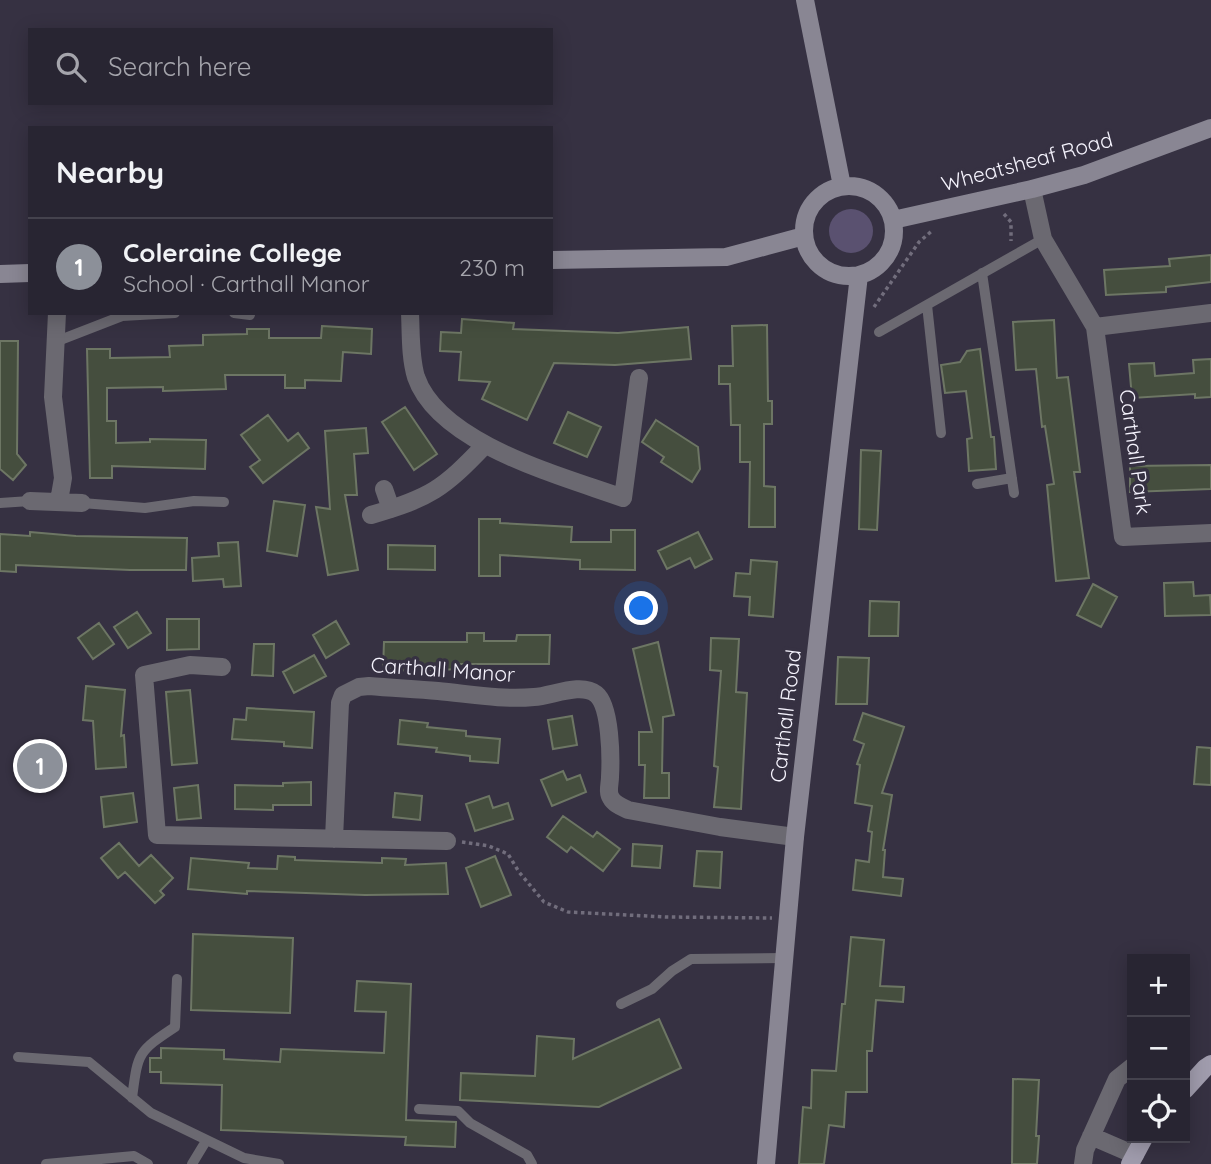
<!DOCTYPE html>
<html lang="en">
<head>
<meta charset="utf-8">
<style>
  body { margin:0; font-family:Quicksand,sans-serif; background:#34313e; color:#f1f3f6 }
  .controls { position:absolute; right:21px; bottom:21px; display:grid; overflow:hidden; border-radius:0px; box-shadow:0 4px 18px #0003 }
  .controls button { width:63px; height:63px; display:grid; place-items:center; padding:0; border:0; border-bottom:2px solid #44424d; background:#282532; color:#f1f3f6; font:35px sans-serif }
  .you { position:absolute; left:642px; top:609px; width:24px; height:24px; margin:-18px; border:5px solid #fff; border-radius:50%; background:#1a73e8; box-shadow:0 0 0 10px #1a73e833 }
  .badge { display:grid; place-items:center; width:46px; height:46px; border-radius:50%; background:#8c9099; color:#fff; font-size:23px; font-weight:700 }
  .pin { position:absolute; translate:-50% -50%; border:4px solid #fff; box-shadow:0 2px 7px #0006 }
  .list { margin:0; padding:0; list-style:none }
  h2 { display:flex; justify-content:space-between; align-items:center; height:91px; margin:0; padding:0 28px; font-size:30px }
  h2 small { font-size:23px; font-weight:400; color:#a5a5ac }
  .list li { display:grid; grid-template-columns:46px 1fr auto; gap:21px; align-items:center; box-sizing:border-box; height:98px; padding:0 28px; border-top:2px solid #44424d }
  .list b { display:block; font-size:26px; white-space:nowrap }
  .list p { margin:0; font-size:23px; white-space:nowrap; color:#a5a5ac }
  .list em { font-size:23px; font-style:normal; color:#a5a5ac }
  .icon { flex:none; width:38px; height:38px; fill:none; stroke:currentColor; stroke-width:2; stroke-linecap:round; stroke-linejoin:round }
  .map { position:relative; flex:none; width:1211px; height:1164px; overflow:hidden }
  .search { position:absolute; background:#282532; box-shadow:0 4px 18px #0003; left:28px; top:28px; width:525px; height:77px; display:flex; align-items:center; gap:18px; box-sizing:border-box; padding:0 24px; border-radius:0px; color:#a5a5ac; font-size:26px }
  .panel { position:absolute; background:#282532; box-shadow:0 4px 18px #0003; left:28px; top:126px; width:525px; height:189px; border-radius:0px }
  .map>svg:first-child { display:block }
  .green { fill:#5a5170 }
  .building { fill:#454e3e; stroke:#6d7664; stroke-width:2 }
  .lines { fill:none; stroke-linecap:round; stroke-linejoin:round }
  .path { stroke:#716d7c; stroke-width:3.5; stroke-dasharray:3.5 3.5; stroke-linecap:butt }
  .service { stroke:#6b6971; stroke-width:10 }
  .minor { stroke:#6b6971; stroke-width:18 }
  .secondary { stroke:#898693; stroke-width:18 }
  .primary { stroke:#a09cad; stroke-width:18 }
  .labels { text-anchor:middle; stroke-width:7; stroke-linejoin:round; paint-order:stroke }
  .street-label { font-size:21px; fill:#f5f3fd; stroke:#363142 }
</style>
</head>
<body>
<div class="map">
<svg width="1211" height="1164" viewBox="0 0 1211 1164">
  <rect width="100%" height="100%" fill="#363142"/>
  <path class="green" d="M829 231a22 22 0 1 1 44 0a22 22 0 1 1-44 0Z"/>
  <path class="building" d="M1211,255V282L1166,287V292L1106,295L1104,270L1170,266L1169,259Z
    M462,319L514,323L513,329L618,333L688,327L691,359L615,365L554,363L527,420L482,399L490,382L459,380L461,352L440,351L441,332L461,333Z
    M1054,320L1057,378L1068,377L1080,472H1074L1089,578L1056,581L1047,485L1054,484L1045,426L1042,427L1036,369L1016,370L1013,322Z
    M767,325L768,401H772V424H764V486L775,487V527H749L750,462H740V425H731L730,384H719V366H733L732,326Z
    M322,326L372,329L371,354L343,352L341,381L305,380V388H285V375H225L226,389L163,391V387L107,388V421H116V443L150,442V439L206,440L205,469L112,466V478H90L87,349H110V358L170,357L169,346L203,345V335L247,334V329H269V338H321Z
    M0,341H18L17,454L26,465L13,480L0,469Z
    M980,349L991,437H994L996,469L969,471L967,439L972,438L966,391L945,393L941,365L960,362L967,351Z
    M1211,359V397L1195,398V394L1132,398L1129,364L1154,363L1155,376L1194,373L1193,360Z
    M405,407L437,454L414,470L382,422Z
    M568,412L601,427L587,457L554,443Z
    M268,415L288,441L298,433L309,448L263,483L250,467L260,460L241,435Z
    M656,420L698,447L700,469L692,482L661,462L664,457L642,442Z
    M366,428L368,453L354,454L357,495H345L358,570L328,575L316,507L330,509L325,431Z
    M861,450L881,451L877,530L859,529Z
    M1211,465V489L1130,492V466Z
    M274,501L305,505L297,556L267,551Z
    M479,519H500V523L572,527L571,542H611V530H635V570L580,569V560L500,555V576H479Z
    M30,532L76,536L187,538L186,570H130L16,565V572L0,571V534L30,536Z
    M698,532L712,559L695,568L690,558L667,569L658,551Z
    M238,542L241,586L224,587L223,579L193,581L192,558L219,556L218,543Z
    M388,545L435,546V570L388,569Z
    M751,560L777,562L773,617L749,615L750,597L734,596L736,573L750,574Z
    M1193,582L1194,596L1210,595L1211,615L1165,616L1164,583Z
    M1093,584L1117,597L1101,627L1077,615Z
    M870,601L899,602L898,636H869Z
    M137,612L151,633L128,648L114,627Z
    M167,619H199V649L167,650Z
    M336,621L349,644L326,658L313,635Z
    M99,623L114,644L93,659L78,638Z
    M467,633H484V641H516L517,635H550L549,664H460V669L414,671L383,669L384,642H467Z
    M711,638L739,639L736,692L747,693L741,809L714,807L718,767L714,766L721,671L710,670Z
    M658,642L674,715L663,717L662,773H669V798H644L645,765H639V732H652L633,649Z
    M254,644H274L273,676L252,675Z
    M314,655L326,676L294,693L283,672Z
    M838,657L869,658L867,704H836Z
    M86,686L125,690L121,736L124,735L126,767L96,769L93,721L83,720Z
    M190,690L197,763L172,765L166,692Z
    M247,708L314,712L312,748L284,746V742L232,739L234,719L246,720Z
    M863,713L904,727L882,793L892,795L883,850H885L883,877L903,879L901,896L853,890L856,860L869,862L872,832L868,831L872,806L855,803L860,765L857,764L864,744L854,740Z
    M572,716L577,745L553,749L548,720Z
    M400,720L428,723L427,727L466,731V736L500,739L498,763L470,761V756L436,752L437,748L398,744Z
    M1197,747L1211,748V785L1194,784Z
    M563,771L567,780L580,775L586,792L552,806L541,780Z
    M311,782V805H273V810L235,809V785L283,786V783Z
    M198,785L201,818L177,820L174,788Z
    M133,793L137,822L104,827L101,797Z
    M395,793L422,796L420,820L393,817Z
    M489,796L493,808L508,803L513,819L475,831L466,804Z
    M563,816L593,837L597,832L620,849L603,871L571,847L567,852L547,837Z
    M119,843L139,866L151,855L173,878L160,891L164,895L155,903L125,872L118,878L101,858Z
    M633,844L662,846L660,868L632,866Z
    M697,851L722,852L720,888L694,886Z
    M278,856L295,857V860L382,863V858L406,859L405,865L446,863L448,894L365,895L247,891V894L188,889L191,858L249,863L248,868L277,869Z
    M495,856L511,895L481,907L466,868Z
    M193,934L293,938L290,1013L191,1010Z
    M851,937L884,940L880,986L904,987L903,1002L876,1000L872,1051H867V1092H846L844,1127L829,1125L824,1164H799L803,1107L811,1108L812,1070L836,1071L842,1004H845Z
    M357,981L411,984L406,1120L456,1122L455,1147L405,1145L406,1137L221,1130L222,1085L161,1083V1072H150V1058H161V1048L224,1050V1059L280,1062L281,1049L384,1053L386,1012L355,1011Z
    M659,1019L681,1068L599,1107L460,1100L461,1073L535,1076L537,1036L574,1039L573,1059Z
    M1013,1079L1039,1080L1036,1136H1039L1037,1164H1012Z"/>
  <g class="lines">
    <path class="path" d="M1004,214L1011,222V241
      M874,307L919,242L933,230
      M462,842L489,846L508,854L519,872L544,902L568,912L666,917L772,918"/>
    <path class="service" d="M982,273L1014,493
      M927,305L941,433
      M234,313L250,315
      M879,332L1043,239
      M55,342L122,316L175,313
      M977,484L1012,478
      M0,503L30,501
      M82,503L145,508L194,501L224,502
      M621,1004L652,989L672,971L691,959L785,958
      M18,1057L89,1062L151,1113L244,1158L279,1164
      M132,1098C138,1053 137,1052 175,1027L177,979
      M419,1109L458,1111L470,1123L527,1155L532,1164
      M46,1164L134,1156L148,1164
      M192,1164L206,1141"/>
    <path class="minor" d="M1032,189L1043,239L1095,327L1123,537L1211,533
      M57,313L53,397L63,478L59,501
      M410,313C411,334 410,357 416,377C439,444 562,476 623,498L639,378
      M1095,327L1211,313
      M384,489L391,509
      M30,501L82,503
      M371,515C430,498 443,489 485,445
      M222,667L190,665L144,675L157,835L447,841
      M334,839L340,703L343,695L359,687L369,686C392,688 415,689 438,691C470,694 502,700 534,697C552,696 581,682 596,694C611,706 611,759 610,777C610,784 607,792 611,798C614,804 622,807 628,810L720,827L795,837
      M1091,1136L1135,1155
      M1083,1164L1085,1150L1117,1079L1132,1067"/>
    <path class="secondary" d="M805,0L842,186
      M804 231a45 45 0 1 1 90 0a45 45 0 1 1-90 0Z
      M893,220L1032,189L1084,175L1211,128
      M551,260L726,257L804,236
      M0,274L30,273
      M766,1164L795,837L859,275"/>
    <path class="primary" d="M1185,1090L1205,1068L1211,1064
      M1130,1164L1144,1138"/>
  </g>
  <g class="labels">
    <g class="street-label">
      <text transform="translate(1027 162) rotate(-15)" y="7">Wheatsheaf Road</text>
      <text transform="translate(1135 452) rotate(82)" y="7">Carthall Park</text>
      <text transform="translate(443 670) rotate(4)" y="7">Carthall Manor</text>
      <text transform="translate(786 716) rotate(-83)" y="7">Carthall Road</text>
    </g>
  </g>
</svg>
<div class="controls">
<button>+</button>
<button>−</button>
<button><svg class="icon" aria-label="locate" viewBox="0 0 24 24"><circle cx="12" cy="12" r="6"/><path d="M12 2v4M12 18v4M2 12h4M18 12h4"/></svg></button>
</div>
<div class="you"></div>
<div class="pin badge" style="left:40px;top:766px">1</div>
<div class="search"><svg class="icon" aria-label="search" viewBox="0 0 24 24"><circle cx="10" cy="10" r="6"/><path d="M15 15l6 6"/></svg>Search here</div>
<section class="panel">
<h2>Nearby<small></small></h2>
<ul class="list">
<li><span class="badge">1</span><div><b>Coleraine College</b><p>School · Carthall Manor</p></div><em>230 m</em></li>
</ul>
</section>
</div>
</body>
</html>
